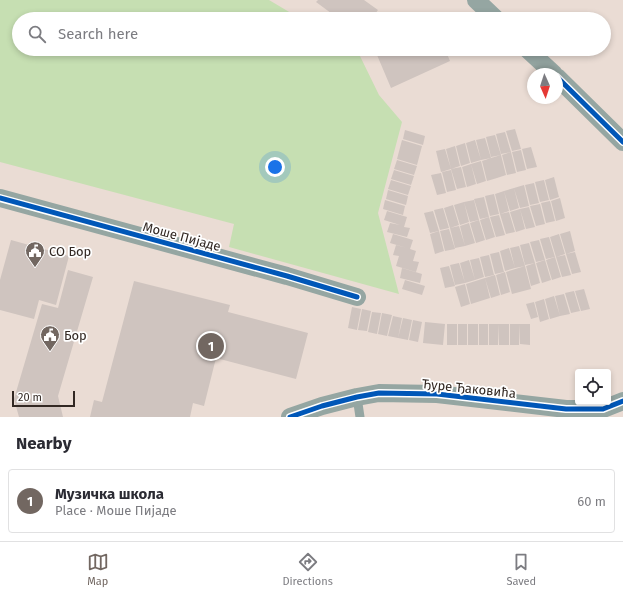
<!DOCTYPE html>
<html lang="en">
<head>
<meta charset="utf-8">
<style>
  body { margin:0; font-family:"Fira Sans",sans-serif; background:#f2f2f3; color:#2b2b33 }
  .controls { position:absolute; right:12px; bottom:12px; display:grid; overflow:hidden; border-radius:4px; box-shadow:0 2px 6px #0003 }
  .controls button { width:36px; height:36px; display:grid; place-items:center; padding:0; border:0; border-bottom:1px solid #e1e1e2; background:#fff; color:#2b2b33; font:20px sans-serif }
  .compass { position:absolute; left:527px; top:68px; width:36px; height:36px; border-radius:50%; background:#fff; box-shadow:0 2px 6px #0003; rotate:177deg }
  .scale { position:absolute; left:12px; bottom:10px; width:63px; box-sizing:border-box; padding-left:4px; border:2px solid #322823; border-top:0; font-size:11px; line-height:14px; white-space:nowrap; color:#322823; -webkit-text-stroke:3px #fff; paint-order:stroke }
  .you { position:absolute; left:275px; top:167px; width:14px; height:14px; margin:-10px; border:3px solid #fff; border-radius:50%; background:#1a73e8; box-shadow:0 0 0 6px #1a73e833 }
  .badge { display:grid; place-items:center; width:26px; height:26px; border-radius:50%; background:#726761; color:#fff; font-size:13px; font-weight:700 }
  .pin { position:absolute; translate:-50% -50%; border:2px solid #fff; box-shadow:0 1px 4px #0006 }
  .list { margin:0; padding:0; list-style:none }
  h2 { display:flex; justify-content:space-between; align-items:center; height:52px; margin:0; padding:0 16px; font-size:17px }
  h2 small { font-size:13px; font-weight:400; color:#7c7c81 }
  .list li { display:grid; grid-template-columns:26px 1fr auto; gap:12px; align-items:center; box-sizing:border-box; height:64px; margin:0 8px 8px; padding:0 8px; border:1px solid #e1e1e2; border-radius:4px }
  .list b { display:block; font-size:15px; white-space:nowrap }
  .list p { margin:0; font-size:13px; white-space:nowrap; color:#7c7c81 }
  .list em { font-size:13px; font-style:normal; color:#7c7c81 }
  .icon { flex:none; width:22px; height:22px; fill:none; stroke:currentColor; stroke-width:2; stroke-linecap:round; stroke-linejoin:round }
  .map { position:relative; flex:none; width:623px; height:417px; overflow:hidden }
  .search { position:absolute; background:#fff; box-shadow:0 2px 6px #0003; left:12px; right:12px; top:12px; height:44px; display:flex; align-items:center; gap:10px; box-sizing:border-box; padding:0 14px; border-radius:22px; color:#7c7c81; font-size:15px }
  .sheet { height:124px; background:#fff }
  nav { display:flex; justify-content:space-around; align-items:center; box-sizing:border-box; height:56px; border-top:1px solid #e1e1e2; background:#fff; font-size:11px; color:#7c7c81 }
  nav a { display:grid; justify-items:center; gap:2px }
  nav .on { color:#726761 }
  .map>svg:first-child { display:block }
  .green { fill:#c6dfb2 }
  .building { fill:#cfc4bf }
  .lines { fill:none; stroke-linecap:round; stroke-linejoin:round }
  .lane { stroke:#95a6a2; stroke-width:9 }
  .street { stroke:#95a6a2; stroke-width:18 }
  .cycleway-casing { stroke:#fff; stroke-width:8 }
  .cycleway { stroke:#0057b8; stroke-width:5 }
  .labels { text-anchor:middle; stroke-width:3.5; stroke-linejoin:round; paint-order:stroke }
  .street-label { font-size:13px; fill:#322823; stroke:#fff }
  .poi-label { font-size:13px; fill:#322823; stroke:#fff; text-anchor:start }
</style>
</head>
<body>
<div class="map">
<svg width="623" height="417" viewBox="0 0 623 417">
  <rect width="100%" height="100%" fill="#eadcd4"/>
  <path class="green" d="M0,0H269L301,19H19V49H350L359,54L379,95L402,122L378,213L399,294L229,247L234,224L0,162Z"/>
  <path class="building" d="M318,0H364L378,10L371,19H339L316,2Z
    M390,49H445L450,61L391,88L377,55Z
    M515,129L521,149L512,151L506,131Z
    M405,130L425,136L423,145L403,139Z
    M505,132L511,152L501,154L496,134Z
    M495,135L501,155L491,157L486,137Z
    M485,138L491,158L481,160L476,140Z
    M402,140L422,146L417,165L397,159Z
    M475,140L481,160L471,163L466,143Z
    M465,143L470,163L461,166L456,146Z
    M455,146L460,166L451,169L446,149Z
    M531,147L537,167L527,169L522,149Z
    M445,149L451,169L441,172L436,151Z
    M521,150L526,170L517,172L512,152Z
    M511,152L516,173L507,175L502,155Z
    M501,155L506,175L497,178L491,158Z
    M491,158L497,178L487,181L482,161Z
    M397,160L417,166L414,175L394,169Z
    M481,161L486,181L477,184L471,164Z
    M471,164L476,184L467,187L462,167Z
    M461,167L466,187L457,189L451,169Z
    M394,170L414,176L411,185L391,179Z
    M451,170L456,190L447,192L442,172Z
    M441,173L446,193L437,195L431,175Z
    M554,177L559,197L550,200L545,180Z
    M391,180L411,186L408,195L388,189Z
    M544,180L549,200L540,202L535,182Z
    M534,183L539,203L530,205L525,185Z
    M524,185L529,206L520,208L514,188Z
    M514,188L519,208L510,211L504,191Z
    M388,190L408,196L406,205L386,199Z
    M504,191L509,211L500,214L495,194Z
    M494,194L499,214L490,216L485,196Z
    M484,197L489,217L480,219L474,199Z
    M560,198L565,218L556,221L551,201Z
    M385,200L405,206L403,215L383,209Z
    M474,200L479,220L470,222L464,202Z
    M550,201L555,221L546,223L541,203Z
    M464,202L469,222L460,225L454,205Z
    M540,204L545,224L536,226L530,206Z
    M453,205L459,225L450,228L444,208Z
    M529,207L535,227L526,229L520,209Z
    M443,208L449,228L440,230L434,210Z
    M520,209L525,229L516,232L510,212Z
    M387,211L407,217L404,227L410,228L407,237L387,232L390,223L400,225L384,220Z
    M433,211L439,231L430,233L424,213Z
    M509,212L515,232L506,234L500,214Z
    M499,215L505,235L496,237L490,217Z
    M489,217L495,237L486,240L480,220Z
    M479,220L485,240L476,243L470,223Z
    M469,223L475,243L465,246L460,226Z
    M459,226L465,246L455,248L450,228Z
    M449,229L455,249L445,251L440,231Z
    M439,231L444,251L435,254L430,234Z
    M570,231L575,251L566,254L560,234Z
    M393,234L413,240L410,249L416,251L413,261L419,262L416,272L396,266L399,256L393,255L396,245L407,248L390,243Z
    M559,234L565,254L556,257L550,237Z
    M549,237L555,257L546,259L540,239Z
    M11,240L69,256L56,305L39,300L34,319L0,310V280Z
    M539,240L545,260L536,262L530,242Z
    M529,243L535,263L525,265L520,245Z
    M519,246L525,266L515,268L510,248Z
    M509,248L515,268L505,271L500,251Z
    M499,252L504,272L495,274L490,254Z
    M575,252L581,272L572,274L566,254Z
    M489,255L494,275L485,277L480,257Z
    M565,255L571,275L562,277L556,257Z
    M555,257L561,277L552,280L546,260Z
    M479,258L484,277L475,280L470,260Z
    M469,260L475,280L465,283L460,263Z
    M545,260L551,280L542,283L536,263Z
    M459,263L465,283L455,285L450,265Z
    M535,263L540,283L531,286L526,266Z
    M449,266L455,286L445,288L440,268Z
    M525,266L531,289L512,294L506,272Z
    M402,268L422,274L420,283L400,278Z
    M68,270L93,277L58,396L63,417H19L14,399L42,304L58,308Z
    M505,272L510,292L501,295L496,275Z
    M495,275L500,295L491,298L485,278Z
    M485,278L490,298L471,304L466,284Z
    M405,280L425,286L422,295L402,289Z
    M134,281L230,305L228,312L308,333L296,379L216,358L204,406L193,403L190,417H90L94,400L102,402Z
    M465,284L470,304L461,307L455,287Z
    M584,289L590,309L581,311L575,291Z
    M574,291L580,311L571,313L565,293Z
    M564,294L570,314L560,316L555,296Z
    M554,296L560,316L550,319L545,299Z
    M544,299L549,319L540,322L535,302Z
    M534,302L538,317L531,319L526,304Z
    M352,307L361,309L357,330L348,328Z
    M362,309L371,311L367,331L358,330Z
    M372,312L381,313L377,334L368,332Z
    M382,313L392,315L387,336L378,334Z
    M393,316L402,318L398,338L388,336Z
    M403,318L412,320L408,340L398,338Z
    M413,320L422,322L418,342L409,340Z
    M425,322L445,324L443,345L423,343Z
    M447,324H457V345H447Z
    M458,324H467V345H458Z
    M468,324H478V345H468Z
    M479,324H488V345H479Z
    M489,324H499L498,345H489Z
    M499,324H509V345H499Z
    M510,324H520L519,345H510Z
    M520,324H530V345L520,344Z"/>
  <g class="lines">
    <path class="lane" d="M357,397L360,417"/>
    <path class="street" d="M476,0L496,19
      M527,49L554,74
      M557,77L623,142
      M0,198L287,276L357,297
      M290,417L322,406L357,397L379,393L437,394L566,409H603L623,401"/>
    <defs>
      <path id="cycleway" d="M557,77L623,142
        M0,198L287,276L357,297
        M290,417L322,406L357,397L379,393L437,394L566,409H603L623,401"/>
    </defs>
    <use href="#cycleway" class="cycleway-casing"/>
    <use href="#cycleway" class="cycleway"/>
  </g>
  <defs>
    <symbol id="civic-pin" viewBox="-11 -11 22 30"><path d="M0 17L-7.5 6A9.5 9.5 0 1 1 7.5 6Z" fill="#726761" stroke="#fff"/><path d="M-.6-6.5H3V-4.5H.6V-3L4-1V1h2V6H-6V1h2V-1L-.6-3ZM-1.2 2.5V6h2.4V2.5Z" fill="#fff"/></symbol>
  </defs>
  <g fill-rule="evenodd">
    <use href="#civic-pin" x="24" y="240" width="22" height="30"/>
    <use href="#civic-pin" x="39" y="324" width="22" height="30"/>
  </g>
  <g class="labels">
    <g class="street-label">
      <text transform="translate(182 236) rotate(15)" y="5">Моше Пијаде</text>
      <text transform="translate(469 388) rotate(6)" y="5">Ђуре Ђаковића</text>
    </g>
    <g class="poi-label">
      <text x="49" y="256">СО Бор</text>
      <text x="64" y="340">Бор</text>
    </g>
  </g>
</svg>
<div class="controls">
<button><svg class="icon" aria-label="locate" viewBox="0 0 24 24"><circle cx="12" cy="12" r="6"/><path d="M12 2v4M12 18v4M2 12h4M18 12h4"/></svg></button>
</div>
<svg class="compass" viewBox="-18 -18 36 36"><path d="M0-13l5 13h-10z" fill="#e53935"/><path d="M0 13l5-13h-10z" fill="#7c7c81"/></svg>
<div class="scale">20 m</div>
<div class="you"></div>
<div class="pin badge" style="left:211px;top:346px">1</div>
<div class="search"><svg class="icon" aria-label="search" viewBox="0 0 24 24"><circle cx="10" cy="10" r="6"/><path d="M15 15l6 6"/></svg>Search here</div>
</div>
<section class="sheet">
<h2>Nearby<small></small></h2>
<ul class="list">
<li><span class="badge">1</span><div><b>Музичка школа</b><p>Place · Моше Пијаде</p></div><em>60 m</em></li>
</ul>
</section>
<nav>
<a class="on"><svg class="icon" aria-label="map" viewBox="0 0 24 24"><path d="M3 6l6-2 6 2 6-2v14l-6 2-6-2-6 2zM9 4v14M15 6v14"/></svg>Map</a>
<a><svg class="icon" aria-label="directions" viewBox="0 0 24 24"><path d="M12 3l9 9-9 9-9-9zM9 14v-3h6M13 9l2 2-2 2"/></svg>Directions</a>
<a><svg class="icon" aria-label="saved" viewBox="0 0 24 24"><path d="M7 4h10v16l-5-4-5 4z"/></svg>Saved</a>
</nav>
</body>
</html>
